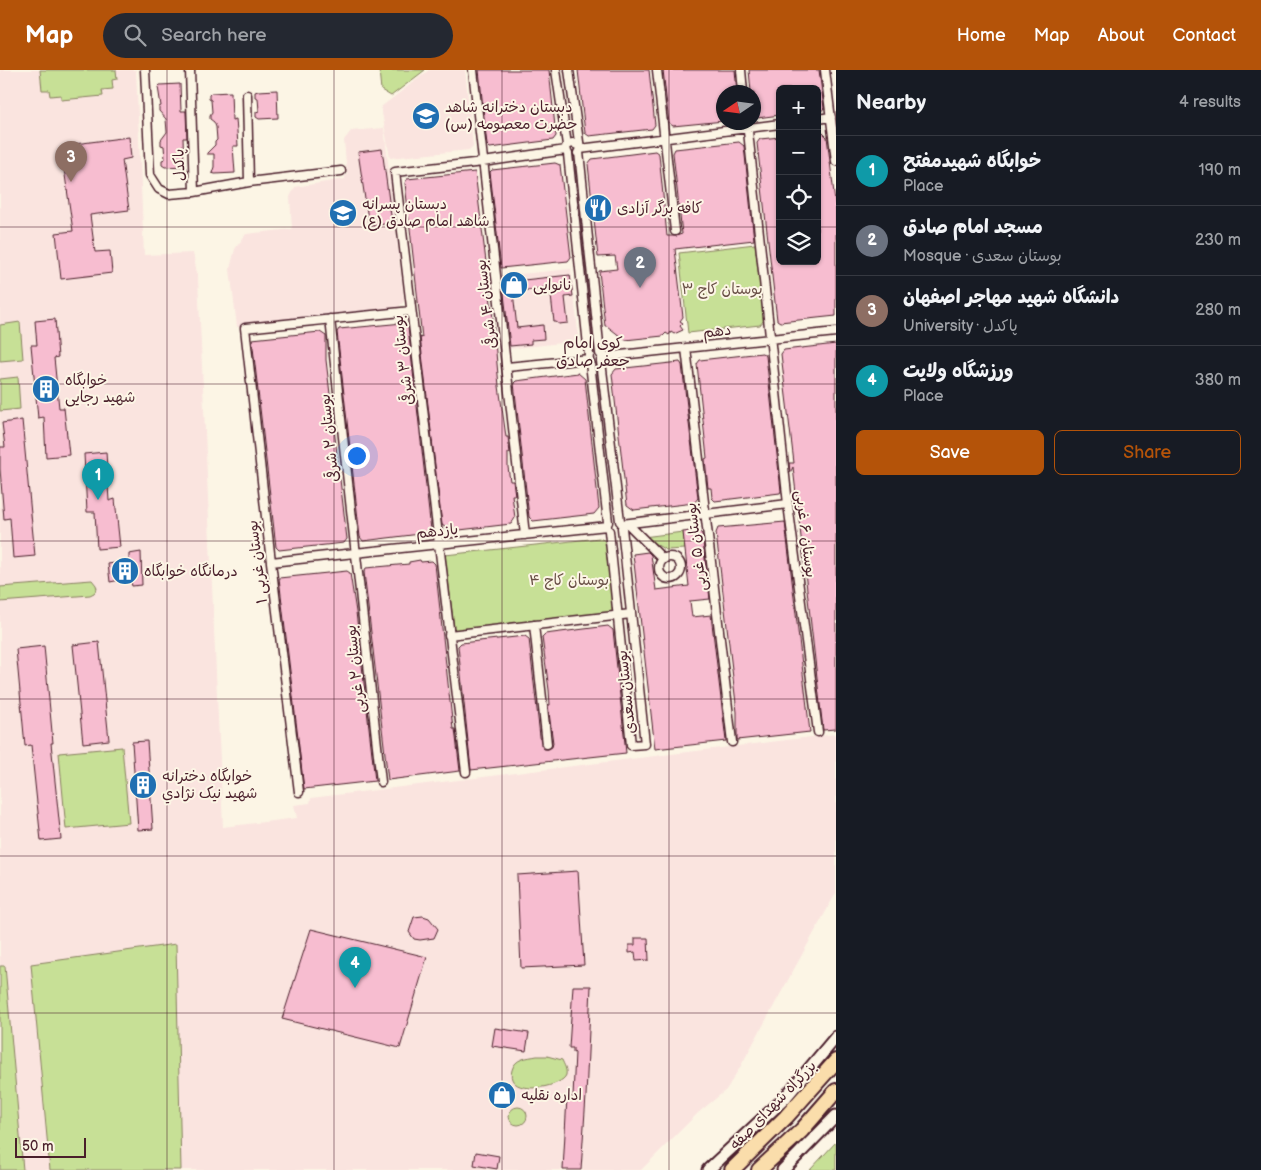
<!DOCTYPE html>
<html lang="en">
<head>
<meta charset="utf-8">
<style>
  body { margin:0; font-family:"Balsamiq Sans","Playpen Sans Arabic",sans-serif; background:#242831; color:#f1f3f6 }
  .controls { position:absolute; right:15px; top:15px; display:grid; overflow:hidden; border-radius:8px; box-shadow:0 1px 4px #0004 }
  .controls button { width:45px; height:45px; display:grid; place-items:center; padding:0; border:0; border-bottom:1px solid #363941; background:#171b24; color:#f1f3f6; font:25px sans-serif }
  .compass { position:absolute; left:716px; top:15px; width:45px; height:45px; border-radius:50%; background:#171b24; box-shadow:0 1px 4px #0004; rotate:257deg }
  .scale { position:absolute; left:15px; bottom:12px; width:71px; box-sizing:border-box; padding-left:5px; border:2px solid #4a1f2b; border-top:0; font-size:14px; line-height:18px; white-space:nowrap; color:#4a1f2b; -webkit-text-stroke:4px #fcf5e5; paint-order:stroke }
  .you { position:absolute; left:356px; top:385px; width:18px; height:18px; margin:-12px; border:4px solid #fff; border-radius:50%; background:#1a73e8; box-shadow:0 0 0 8px #1a73e833 }
  .badge { display:grid; place-items:center; width:32px; height:32px; border-radius:50%; background:#b45309; color:#fff; font-size:16px; font-weight:700 }
  .pin { position:absolute; translate:-50% -41px; filter:drop-shadow(0 1px 2px #0008) }
  .pin::after { content:''; position:absolute; top:26px; width:18px; height:15px; background:inherit; clip-path:polygon(0 0,100% 0,50% 100%) }
  .list { margin:0; padding:0; list-style:none }
  h2 { display:flex; justify-content:space-between; align-items:center; height:65px; margin:0; padding:0 20px; font-size:21px }
  h2 small { font-size:16px; font-weight:400; color:#9ea1a6 }
  .list li { display:grid; grid-template-columns:32px 1fr auto; gap:15px; align-items:center; box-sizing:border-box; height:70px; padding:0 20px; border-top:1px solid #363941 }
  .list b { display:block; font-size:19px; white-space:nowrap }
  .list p { margin:0; font-size:16px; white-space:nowrap; color:#9ea1a6 }
  .list em { font-size:16px; font-style:normal; color:#9ea1a6 }
  .actions { display:flex; gap:10px; padding:15px 20px }
  .actions a { flex:1; padding:11px 0; border:1px solid #b45309; border-radius:8px; text-align:center; font-size:18px; color:#b45309 }
  .actions .main { background:#b45309; color:#fff }
  .icon { flex:none; width:28px; height:28px; fill:none; stroke:currentColor; stroke-width:2; stroke-linecap:round; stroke-linejoin:round }
  .map { position:relative; flex:none; width:836px; height:1100px; overflow:hidden }
  header { display:flex; align-items:center; gap:30px; box-sizing:border-box; height:70px; padding:0 25px; background:#b45309; color:#fff }
  header strong { font-size:24px }
  nav { display:flex; gap:28px; margin-inline-start:auto; font-size:18px }
  .search { width:350px; height:45px; background:#242831; display:flex; align-items:center; gap:12px; box-sizing:border-box; padding:0 18px; border-radius:28px; color:#9ea1a6; font-size:19px }
  main { display:flex }
  aside { flex:1; background:#171b24 }
  .map>svg:first-child { display:block }
  .built { fill:#fae4df }
  .green { fill:#c7e096; stroke:#888060 }
  .building { fill:#f7bdd0; stroke:#4a1f2b }
  .lines { fill:none; stroke-linecap:round; stroke-linejoin:round }
  .minor-casing { stroke:#4a1f2b; stroke-width:11 }
  .secondary-casing { stroke:#4a1f2b; stroke-width:15 }
  .trunk-casing { stroke:#4a1f2b; stroke-width:18 }
  .minor { stroke:#fcf5e5; stroke-width:8 }
  .secondary { stroke:#fcf5e5; stroke-width:11 }
  .trunk { stroke:#faddab; stroke-width:14 }
  .grid { fill:none; stroke:#4a1f2b; stroke-width:1; stroke-opacity:0.55 }
  .labels { text-anchor:middle; stroke-width:4; stroke-linejoin:round; paint-order:stroke }
  .poi-label { font-size:15px; fill:#4a1f2b; stroke:#fcf5e5; text-anchor:start }
  .street-label { font-size:15px; fill:#4a1f2b; stroke:#fcf5e5 }
  .park-label { font-size:15px; fill:#694f46; stroke:#fcf5e5 }
  .neighbourhood-label { font-size:16px; fill:#4a1f2b; stroke:#fcf5e5 }
</style>
</head>
<body>
<header>
<strong>Map</strong>
<div class="search"><svg class="icon" aria-label="search" viewBox="0 0 24 24"><circle cx="10" cy="10" r="6"/><path d="M15 15l6 6"/></svg>Search here</div>
<nav><a>Home</a><a>Map</a><a>About</a><a>Contact</a></nav>
</header>
<main>
<div class="map">
<svg width="836" height="1100" viewBox="0 0 836 1100">
  <rect width="100%" height="100%" fill="#fcf5e5"/>
  <filter id="ink" filterUnits="userSpaceOnUse"><feTurbulence type="fractalNoise" baseFrequency=".02" numOctaves="2"/><feDisplacementMap in="SourceGraphic" scale="10" xChannelSelector="R" yChannelSelector="G"/><feConvolveMatrix kernelMatrix="1 2 1 2 8 2 1 2 1" color-interpolation-filters="sRGB"/></filter>
  <g filter="url(#ink)">
    <path class="built" d="M0,0H136L144,185L193,183L198,208L223,757L297,748L294,735L310,733L311,728L836,664V823L739,999L726,1020L698,1043L641,1100H0Z
      M429,0H465L473,76L469,80L390,88L381,37Z
      M384,58L404,231L396,240L237,257L230,199L235,179L246,164L292,159L290,127L295,117L345,109V106L347,105L344,70L351,61Z
      M571,199L579,271L508,279L500,206Z"/>
    <path class="green" d="M40,0H116L117,9L112,10L113,19L102,20L103,26L61,30V25L50,26L49,20H42Z
      M379,0H425L391,26L381,20Z
      M755,174L764,250L760,255L688,263L679,183Z
      M20,252L23,289L0,291V255Z
      M18,307L20,339L0,341V309Z
      M683,462L685,479L666,480L643,467Z
      M599,468L606,471L614,542L608,545L458,562L454,558L445,485Z
      M92,510L96,515L97,519L94,523L90,525L0,532V517Z
      M122,677L129,753L66,759L59,683Z
      M176,874L181,1100H50L31,894Z
      M0,896H5L23,1100H0Z
      M537,986H547L562,990C564,995 567,999 566,1005C562,1018 504,1028 512,1000C515,988 527,988 537,986Z
      M509 1046a9 9 0 1 1 18 0a9 9 0 1 1-18 0Z
      M836,1072V1100H810Z"/>
    <path class="building" d="M479,0H549L556,66L553,70L490,78L487,75Z
      M578,0H649L655,55L652,59L589,66L585,63Z
      M663,0H735L737,22H724V51L673,56L669,53Z
      M749,0H819L824,38L820,43H817V19H780V45L757,48L754,45V22H751Z
      M180,14L181,41H186V42L187,68H183L184,96L165,97L162,95V90L165,89L164,76L161,75V70L167,62L166,49L159,41V37L161,36L158,17L160,15Z
      M277,20L278,48L259,49L256,47V42L259,41L258,28L255,27V22L258,21Z
      M231,22L232,50L236,49L237,61L238,76H233L235,103L215,104L212,103L214,97V84H206L215,75V72L217,70L216,57L214,52L210,49V45L212,42L211,30L209,29V25L211,23Z
      M823,63L827,67L836,140V246L780,252L777,250L757,73L760,69L780,67V191H817V64Z
      M129,67L131,88L122,90L129,140L90,145L95,182L110,181L112,203L61,209L56,163L73,161L64,98L70,97L67,75Z
      M739,72L744,76L754,170L675,179L683,247L680,251L683,253L680,256L683,260L674,264L671,262L669,265L666,263L663,266L625,270L607,256H605L599,201L617,199L615,186L598,187L588,94L592,89L655,81L659,84L667,166H676L682,164L673,83L675,79Z
      M382,79L392,153L369,156L358,82Z
      M555,93L560,95L571,187L568,191L501,198L490,102L492,100Z
      M475,102L493,249L499,316L506,367H508L510,383H508V397L510,411H513L515,425H512L515,448L511,454L451,461L442,455L420,267L422,268L405,113L407,109Z
      M570,205L573,226L565,227L568,253L559,254L556,252H554L550,217L513,222L517,258L543,255L544,269L531,270V274L510,276L503,215L505,212Z
      M55,249L58,287L54,288L59,338H64L69,385L46,387L44,347L38,348L31,275H37L35,251Z
      M403,253L408,257L431,460L428,463L363,471L360,467L337,262L339,259Z
      M320,262L326,266V290L347,469L344,473L279,480L276,477L252,269Z
      M836,274V659L823,660L793,397L790,403L789,393H794L781,284L784,280Z
      M762,283L766,286L781,421L780,423L715,431L712,428L711,418H708L705,389L707,388L697,294L700,290Z
      M680,292L682,295L698,428L694,433L634,440L627,435L612,304L616,299Z
      M578,303L585,309L599,438L594,444L533,451L529,447L514,313L516,311Z
      M22,350L35,486L13,488L10,448L4,449L0,399V377H5L2,353Z
      M106,382L109,431L115,429L120,477L97,479L95,442H87L84,384Z
      M785,452L810,662L737,670V642L716,463L718,458Z
      M697,460L702,464L710,529L690,531L692,547L711,545L726,671L655,679L633,484L648,482L651,485L656,520L689,516L683,462Z
      M141,482L142,515L132,516L130,508L110,512L108,494L129,491V484Z
      M420,490L421,492L432,491L435,494L453,659H455L460,701L388,710L364,502L366,498L409,494V492Z
      M347,501L350,503L356,542L375,711L304,719L279,508Z
      M608,556L613,560L626,683L471,700L458,576L461,573L525,566L529,569L541,675L544,679H548L552,677L553,673L548,635H550L549,620L542,567L545,564Z
      M99,572L109,670L83,673L73,575Z
      M44,576L53,673H51L61,769L41,771L31,675L25,676L16,579Z
      M147,671L153,759L138,760L132,672Z
      M578,801L584,895L521,898L517,805Z
      M423,846L429,848L438,859L434,868L420,870L414,869L409,862L414,847Z
      M311,859L427,887L400,978L282,949Z
      M635,868H648L649,890L636,891L635,882L629,883V875H635Z
      M573,916H591L586,1026L581,1100H563L567,1027H573L575,982L573,983V978H569Z
      M495,958L529,963L526,981L492,976Z
      M476,1082L499,1086L497,1099L474,1095Z"/>
    <g class="lines">
      <defs>
        <path id="minor" d="M145,0L150,105L159,119L169,124L194,122L249,112
          M190,0L194,122
          M473,0L525,465
          M556,0L567,75
          M569,0L580,79L578,83
          M657,0L675,161
          M741,0L743,22
          M825,0L836,91
          M247,25L249,112L341,101
          M817,49L831,47
          M747,52L788,434L818,662
          M580,79L780,54
          M567,82L566,77L569,74L573,73L579,76
          M579,82L600,283
          M568,84L589,285
          M330,249L381,712
          M686,278L732,672
          M602,287L836,262
          M601,291L620,451
          M590,293L608,452
          M507,297L589,289
          M622,454L788,434
          M628,454L663,489
          M609,461L631,675L645,674L622,458
          M659 498a11 11 0 1 1 22 0a11 11 0 1 1-22 0Z
          M271,492L607,456
          M534,555L547,674
          M449,565L631,544
          M466,702L395,102L483,92L566,80
          M299,722L271,492L245,258L411,241"/>
        <path id="secondary" d="M708,1100L784,1029L836,967
          M783,1100L836,1046"/>
        <path id="trunk" d="M732,1100L786,1047L836,991
          M759,1100L802,1060L836,1021"/>
      </defs>
      <use href="#minor" class="minor-casing"/>
      <use href="#secondary" class="secondary-casing"/>
      <use href="#trunk" class="trunk-casing"/>
      <use href="#minor" class="minor"/>
      <use href="#secondary" class="secondary"/>
      <use href="#trunk" class="trunk"/>
    </g>
  </g>
  <path class="grid" d="M167,0V1100M334,0V1100M502,0V1100M669,0V1100M0,157H780M817,157H836M0,314H836M0,471H836M0,629H836M0,786H836M0,943H836"/>
  <defs>
    <symbol id="school-disc" viewBox="-11 -11 22 22"><circle r="9.5" fill="#1f6fb2" stroke="#fcf5e5"/><path d="M0-5L7-2L0 1L-7-2ZM-4 1L0 2.5L4 1V4Q0 6-4 4Z" fill="#fff"/></symbol>
    <symbol id="restaurant-disc" viewBox="-11 -11 22 22"><circle r="9.5" fill="#1f6fb2" stroke="#fcf5e5"/><path d="M-5-6h1v4h1v-4h1v4h1v-4h1v5L-1.5 .5V6h-2V.5L-5-1ZM5-6V6H3V1.5H1.5Q1.5-4 5-6Z" fill="#fff"/></symbol>
    <symbol id="shop-disc" viewBox="-11 -11 22 22"><circle r="9.5" fill="#1f6fb2" stroke="#fcf5e5"/><path d="M-5-2.5h2.3a2.7 3.5 0 0 1 5.4 0H5L5.5 6h-11ZM-1.5-2.5h3a1.5 2.3 0 0 0-3 0Z" fill="#fff"/></symbol>
    <symbol id="building-disc" viewBox="-11 -11 22 22"><circle r="9.5" fill="#1f6fb2" stroke="#fcf5e5"/><path d="M-4-6H4V6H1V3H-1V6H-4ZM-2.5-4.3h1.7v1.8h-1.7ZM.8-4.3h1.7v1.8H.8ZM-2.5-1h1.7V.8h-1.7ZM.8-1h1.7V.8H.8Z" fill="#fff"/></symbol>
  </defs>
  <g fill-rule="evenodd">
    <use href="#school-disc" x="410" y="30" width="32" height="32"/>
    <use href="#restaurant-disc" x="582" y="122" width="32" height="32"/>
    <use href="#school-disc" x="327" y="127" width="32" height="32"/>
    <use href="#shop-disc" x="498" y="199" width="32" height="32"/>
    <use href="#building-disc" x="30" y="303" width="32" height="32"/>
    <use href="#building-disc" x="109" y="485" width="32" height="32"/>
    <use href="#building-disc" x="127" y="699" width="32" height="32"/>
    <use href="#shop-disc" x="486" y="1009" width="32" height="32"/>
  </g>
  <g class="labels">
    <g class="poi-label">
      <text x="445" y="42">دبستان دخترانه شاهد<tspan x="445" dy="17">حضرت معصومه (س)</tspan></text>
      <text x="362" y="139">دبستان پسرانه<tspan x="362" dy="17">شاهد امام صادق (ع)</tspan></text>
      <text x="617" y="143">کافه برگر آزادی</text>
      <text x="533" y="220">نانوایی</text>
      <text x="65" y="315">خوابگاه<tspan x="65" dy="17">شهید رجایی</tspan></text>
      <text x="144" y="506">درمانگاه خوابگاه</text>
      <text x="162" y="711">خوابگاه دخترانه<tspan x="162" dy="17">شهيد نيک نژادي</tspan></text>
      <text x="521" y="1030">اداره نقليه</text>
    </g>
    <g class="street-label">
      <text transform="translate(179 95) rotate(-92)" y="5">پاکدل</text>
      <text transform="translate(486 234) rotate(-97)" y="5">بوستان ۴ شرقی</text>
      <text transform="translate(717 261) rotate(-6)" y="5">دهم</text>
      <text transform="translate(403 290) rotate(-97)" y="5">بوستان ۳ شرقی</text>
      <text transform="translate(329 368) rotate(-96)" y="5">بوستان ۲ شرقی</text>
      <text transform="translate(437 461) rotate(-6)" y="5">یازدهم</text>
      <text transform="translate(806 464) rotate(83)" y="5">بوستان ۶ غربی</text>
      <text transform="translate(696 477) rotate(-97)" y="5">بوستان ۵ غربی</text>
      <text transform="translate(257 492) rotate(-97)" y="5">بوستان غربی ۱</text>
      <text transform="translate(355 599) rotate(-96)" y="5">بوستان ۲ غربی</text>
      <text transform="translate(626 622) rotate(-96)" y="5">بوستان سعدی</text>
      <text transform="translate(773 1035) rotate(-46)" y="5">بزرگراه شهدای صفه</text>
    </g>
    <g class="park-label">
      <text x="722" y="224">بوستان کاج ۳</text>
      <text x="569" y="515">بوستان کاج ۴</text>
    </g>
    <g class="neighbourhood-label">
      <text x="593" y="278">کوی امام<tspan x="593" dy="18">جعفر صادق</tspan></text>
    </g>
  </g>
</svg>
<div class="controls">
<button>+</button>
<button>−</button>
<button><svg class="icon" aria-label="locate" viewBox="0 0 24 24"><circle cx="12" cy="12" r="6"/><path d="M12 2v4M12 18v4M2 12h4M18 12h4"/></svg></button>
<button><svg class="icon" aria-label="layers" viewBox="0 0 24 24"><path d="M12 4l9 5-9 5-9-5zM3 14l9 5 9-5"/></svg></button>
</div>
<svg class="compass" viewBox="-18 -18 36 36"><path d="M0-13l5 13h-10z" fill="#e53935"/><path d="M0 13l5-13h-10z" fill="#9ea1a6"/></svg>
<div class="scale">50 m</div>
<div class="you"></div>
<div class="pin badge" style="left:98px;top:430px;background:#0f9aa8">1</div>
<div class="pin badge" style="left:640px;top:218px;background:#6b7280">2</div>
<div class="pin badge" style="left:71px;top:112px;background:#8d6e63">3</div>
<div class="pin badge" style="left:355px;top:918px;background:#0f9aa8">4</div>
</div>
<aside>
<h2>Nearby<small>4 results</small></h2>
<ul class="list">
<li><span class="badge" style="background:#0f9aa8">1</span><div><b>خوابگاه شهیدمفتح</b><p>Place</p></div><em>190 m</em></li>
<li><span class="badge" style="background:#6b7280">2</span><div><b>مسجد امام صادق</b><p>Mosque · بوستان سعدی</p></div><em>230 m</em></li>
<li><span class="badge" style="background:#8d6e63">3</span><div><b>دانشگاه شهید مهاجر اصفهان</b><p>University · پاکدل</p></div><em>280 m</em></li>
<li><span class="badge" style="background:#0f9aa8">4</span><div><b>ورزشگاه ولایت</b><p>Place</p></div><em>380 m</em></li>
</ul>
<div class="actions"><a class="main">Save</a><a>Share</a></div>
</aside>
</main>
</body>
</html>
